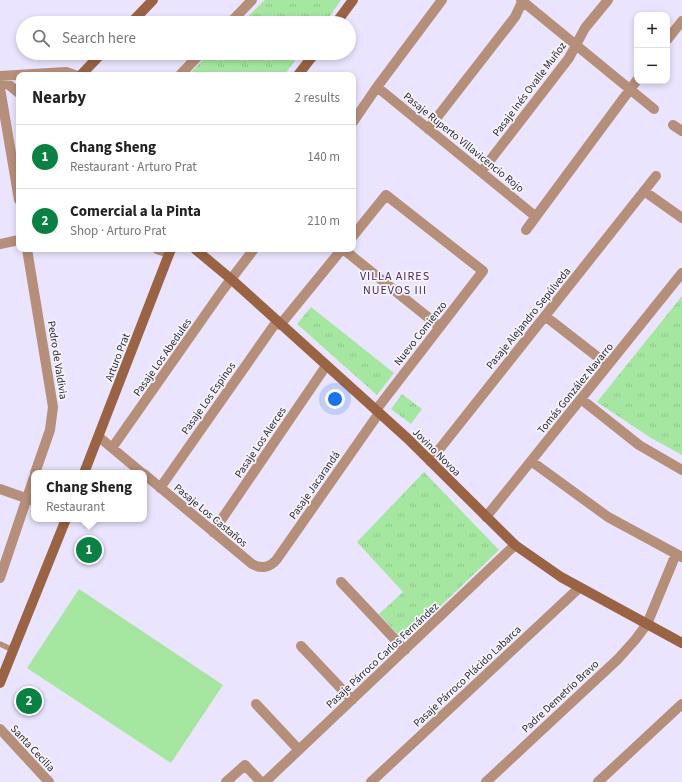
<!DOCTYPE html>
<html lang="en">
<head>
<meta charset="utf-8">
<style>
  body { margin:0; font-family:"Source Sans 3",sans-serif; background:#f2f2f2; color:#222 }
  .controls { position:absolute; right:12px; top:12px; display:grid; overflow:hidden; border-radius:8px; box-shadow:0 2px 6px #0003 }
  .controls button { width:36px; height:36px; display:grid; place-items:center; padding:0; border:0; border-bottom:1px solid #e0e0e0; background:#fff; color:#222; font:20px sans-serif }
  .you { position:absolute; left:335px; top:399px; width:14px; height:14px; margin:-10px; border:3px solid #fff; border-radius:50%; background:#1a73e8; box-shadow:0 0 0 6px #1a73e833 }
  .badge { display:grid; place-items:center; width:26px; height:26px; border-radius:50%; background:#0b8043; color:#fff; font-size:13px; font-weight:700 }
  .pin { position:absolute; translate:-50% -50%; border:2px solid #fff; box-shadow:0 1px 4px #0006 }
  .popup { position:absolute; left:31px; top:470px; width:116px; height:52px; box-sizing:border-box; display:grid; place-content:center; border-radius:8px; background:#fff; filter:drop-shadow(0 1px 3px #0005); font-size:13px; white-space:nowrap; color:#767676 }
  .popup b { font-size:15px; color:#222 }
  .popup::after { content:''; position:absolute; left:50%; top:100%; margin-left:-8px; border:8px solid transparent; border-top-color:#fff }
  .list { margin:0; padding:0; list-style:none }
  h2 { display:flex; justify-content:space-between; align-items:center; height:52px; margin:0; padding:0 16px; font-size:17px }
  h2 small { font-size:13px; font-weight:400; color:#767676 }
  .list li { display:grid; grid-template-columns:26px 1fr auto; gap:12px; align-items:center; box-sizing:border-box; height:64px; padding:0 16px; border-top:1px solid #e0e0e0 }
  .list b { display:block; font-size:15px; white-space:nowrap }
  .list p { margin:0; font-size:13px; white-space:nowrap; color:#767676 }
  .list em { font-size:13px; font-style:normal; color:#767676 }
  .icon { flex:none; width:22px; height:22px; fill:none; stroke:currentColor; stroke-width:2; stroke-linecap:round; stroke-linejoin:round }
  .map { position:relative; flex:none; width:682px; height:782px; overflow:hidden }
  .search { position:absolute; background:#fff; box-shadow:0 2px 6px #0003; left:16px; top:16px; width:340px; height:44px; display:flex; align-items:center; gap:10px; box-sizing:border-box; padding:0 14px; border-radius:22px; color:#767676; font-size:15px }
  .panel { position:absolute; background:#fff; box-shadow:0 2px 6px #0003; left:16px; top:72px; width:340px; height:180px; border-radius:8px }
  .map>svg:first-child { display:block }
  .grass { fill:#a5e7a1 }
  .park { fill:url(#park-tufts) }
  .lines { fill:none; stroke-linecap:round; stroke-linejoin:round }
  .lane { stroke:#b58f7a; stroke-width:5.5 }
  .street { stroke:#b58f7a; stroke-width:10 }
  .secondary { stroke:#996344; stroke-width:10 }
  .labels { text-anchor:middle; stroke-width:3.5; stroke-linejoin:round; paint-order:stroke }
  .street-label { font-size:11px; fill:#2c2935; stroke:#f6f4fb }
  .neighbourhood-label { font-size:12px; letter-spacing:1px; fill:#4a2a63; stroke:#f6f4fb }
</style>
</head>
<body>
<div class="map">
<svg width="682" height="782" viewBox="0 0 682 782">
  <defs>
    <pattern id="park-tufts" width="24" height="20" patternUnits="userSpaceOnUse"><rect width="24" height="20" fill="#a5e7a1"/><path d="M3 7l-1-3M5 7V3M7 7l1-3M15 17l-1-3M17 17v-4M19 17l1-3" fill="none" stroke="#8ec68b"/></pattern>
  </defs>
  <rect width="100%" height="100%" fill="#eae4fe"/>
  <path class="grass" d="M79,589L223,685L171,763L27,668Z"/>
  <path class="park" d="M265,0H341L325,23H241Z
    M210,53H301L284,75H188Z
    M682,296V455L651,438L597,402Z
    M311,307L394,373L377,395L297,324Z
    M402,394L422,409L411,424L391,409Z
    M424,472L499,550L404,641L379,614L403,592L357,542Z"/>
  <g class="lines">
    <path class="lane" d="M0,644L13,650"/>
    <path class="street" d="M521,0L654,109
      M230,23L252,0
      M667,40L682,21
      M180,75L201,53
      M0,76L66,72L75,75
      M0,78L19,93
      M377,87L535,216
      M0,88L19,200
      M353,122L377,87L442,0
      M673,125L682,131
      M428,129L515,17L523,0
      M481,172L569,58L585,28L608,0
      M644,191L682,218
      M526,230L637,80
      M353,236L386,195L483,271L376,410
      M0,244L19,240
      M27,249L53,407L50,430L35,473
      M157,249L169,253
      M343,249L440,327
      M545,316L608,365
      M280,325L342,249
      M581,399L639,445L682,470
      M99,437L142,473
      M112,448L222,291L254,249
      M430,461L656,176
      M531,461L608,517L682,557
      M144,474L252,564C261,569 270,568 277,559L379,413
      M160,488L277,321
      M0,489L34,501
      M486,517L682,273
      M213,532L326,366
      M0,578L34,477
      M341,582L405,650
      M301,646L352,700
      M256,704L299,750
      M0,729L49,782
      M226,782L245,765L261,782
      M265,782L515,545
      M371,782L579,588
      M486,782L618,659L635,640L647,624L676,554
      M598,782L682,704"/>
    <path class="secondary" d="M131,23L153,0
      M336,23L353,0
      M81,75L102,53
      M298,75L315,53
      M195,249L231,279L407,438L515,545L561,577L682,643
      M84,473L171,249
      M0,683L66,519"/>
  </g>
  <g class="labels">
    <g class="street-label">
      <text transform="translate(529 89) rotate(-53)" y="4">Pasaje Inés Ovalle Muñoz</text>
      <text transform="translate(464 142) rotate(39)" y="4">Pasaje Ruperto Villavicencio Rojo</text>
      <text transform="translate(528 318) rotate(-51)" y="4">Pasaje Alejandro Sepúlveda</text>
      <text transform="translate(420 333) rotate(-52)" y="4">Nuevo Comienzo</text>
      <text transform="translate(117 357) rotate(-69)" y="4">Arturo Prat</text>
      <text transform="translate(162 357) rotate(-55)" y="4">Pasaje Los Abedules</text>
      <text transform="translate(58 360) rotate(81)" y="4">Pedro de Valdivia</text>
      <text transform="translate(575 388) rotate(-51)" y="4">Tomás González Navarro</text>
      <text transform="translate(208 398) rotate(-55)" y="4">Pasaje Los Espinos</text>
      <text transform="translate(260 442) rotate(-56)" y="4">Pasaje Los Alerces</text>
      <text transform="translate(437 452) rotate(45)" y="4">Jovino Novoa</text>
      <text transform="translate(314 485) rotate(-55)" y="4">Pasaje Jacarandá</text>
      <text transform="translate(211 515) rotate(40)" y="4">Pasaje Los Castaños</text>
      <text transform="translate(382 655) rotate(-43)" y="4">Pasaje Párroco Carlos Fernández</text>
      <text transform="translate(467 676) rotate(-43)" y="4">Pasaje Párroco Plácido Labarca</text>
      <text transform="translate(560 696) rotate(-43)" y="4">Padre Demetrio Bravo</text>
      <text transform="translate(33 748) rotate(47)" y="4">Santa Cecilia</text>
    </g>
    <g class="neighbourhood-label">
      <text x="395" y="280">VILLA AIRES<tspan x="395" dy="14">NUEVOS III</tspan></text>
    </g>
  </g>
</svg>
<div class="controls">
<button>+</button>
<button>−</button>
</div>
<div class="you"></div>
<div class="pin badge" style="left:89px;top:550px">1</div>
<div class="popup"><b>Chang Sheng</b>Restaurant</div>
<div class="pin badge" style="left:29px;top:701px">2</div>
<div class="search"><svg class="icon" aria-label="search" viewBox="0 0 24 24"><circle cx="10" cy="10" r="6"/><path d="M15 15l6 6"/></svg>Search here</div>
<section class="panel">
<h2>Nearby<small>2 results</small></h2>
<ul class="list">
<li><span class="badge">1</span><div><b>Chang Sheng</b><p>Restaurant · Arturo Prat</p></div><em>140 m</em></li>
<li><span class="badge">2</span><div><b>Comercial a la Pinta</b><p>Shop · Arturo Prat</p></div><em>210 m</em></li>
</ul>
</section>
</div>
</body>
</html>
